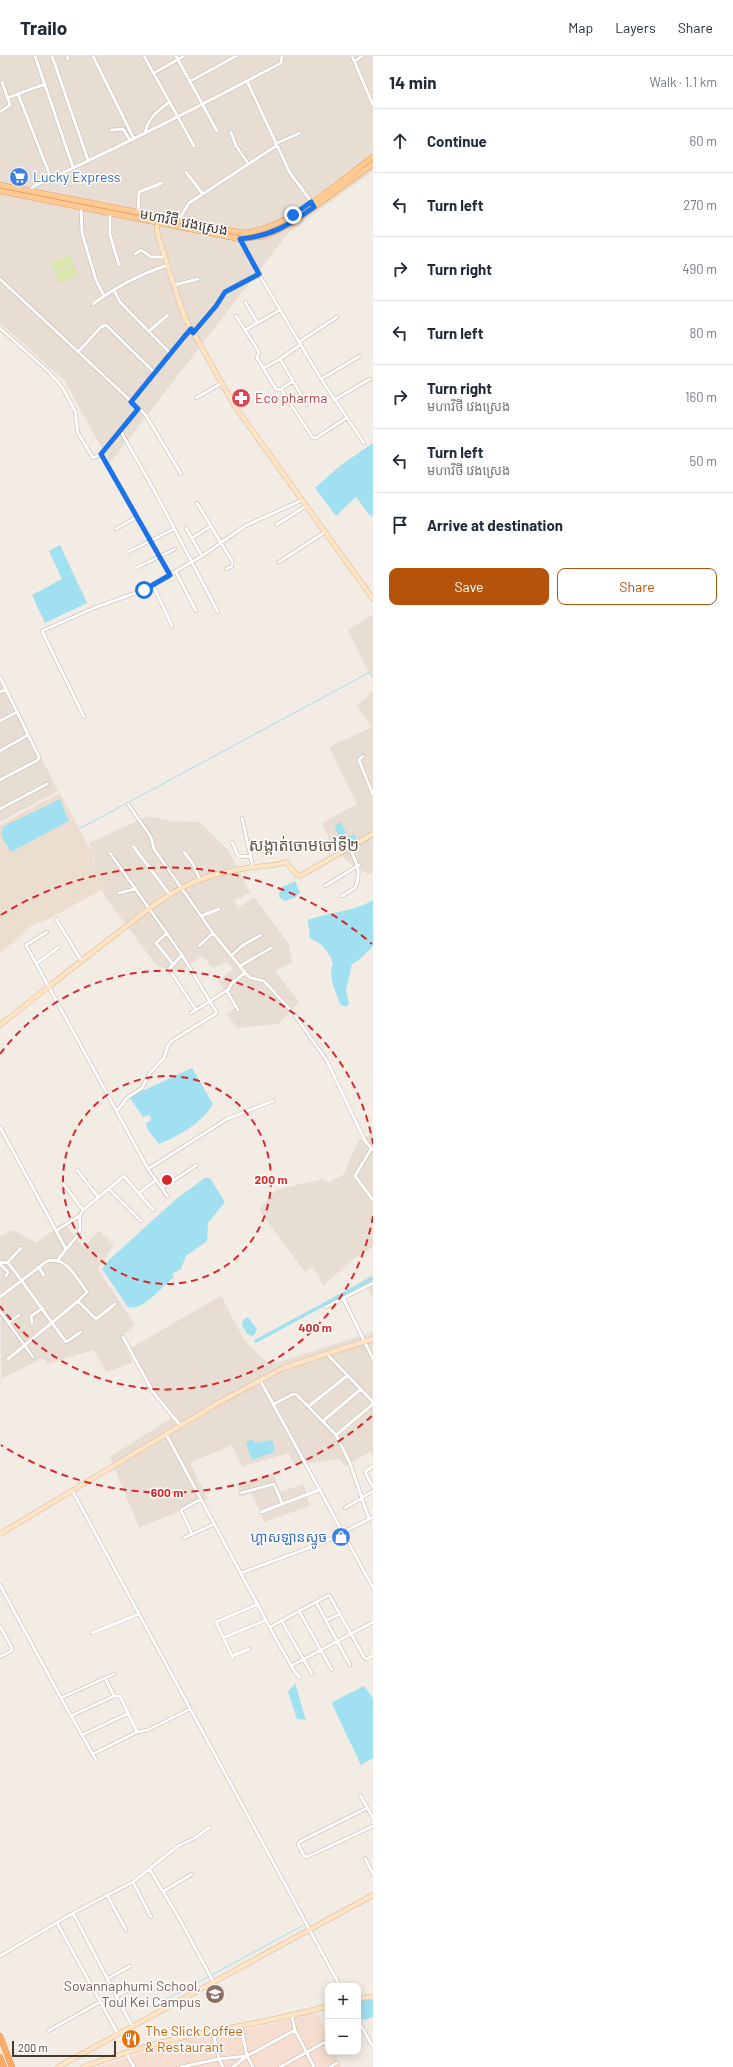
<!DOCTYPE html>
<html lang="en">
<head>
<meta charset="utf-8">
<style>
  body { margin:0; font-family:Barlow,"Noto Sans Khmer",sans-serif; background:#f6f6f7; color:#1f2937 }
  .controls { position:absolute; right:12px; bottom:12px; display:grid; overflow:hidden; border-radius:8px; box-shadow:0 2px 10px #0003 }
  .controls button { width:36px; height:36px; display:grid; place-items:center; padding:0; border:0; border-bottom:1px solid #e0e1e3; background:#fff; color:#1f2937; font:20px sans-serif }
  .scale { position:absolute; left:12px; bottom:10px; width:104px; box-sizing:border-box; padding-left:4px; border:2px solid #453b35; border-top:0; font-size:11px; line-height:14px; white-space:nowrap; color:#453b35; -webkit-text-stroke:3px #fff; paint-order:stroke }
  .stop { position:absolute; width:12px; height:12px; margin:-9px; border:3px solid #1a73e8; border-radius:50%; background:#fff }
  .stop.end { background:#1a73e8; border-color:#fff; box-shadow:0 1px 4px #0008 }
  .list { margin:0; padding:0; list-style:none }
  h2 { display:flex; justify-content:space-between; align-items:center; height:52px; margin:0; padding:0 16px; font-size:17px }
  h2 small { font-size:13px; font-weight:400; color:#747a83 }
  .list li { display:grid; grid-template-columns:26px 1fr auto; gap:12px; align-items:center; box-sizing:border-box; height:64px; padding:0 16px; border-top:1px solid #e0e1e3 }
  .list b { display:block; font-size:15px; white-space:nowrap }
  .list p { margin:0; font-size:13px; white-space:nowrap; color:#747a83 }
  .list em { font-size:13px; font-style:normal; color:#747a83 }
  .actions { display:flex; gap:8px; padding:12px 16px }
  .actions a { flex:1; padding:9px 0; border:1px solid #b45309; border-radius:8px; text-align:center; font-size:14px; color:#b45309 }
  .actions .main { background:#b45309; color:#fff }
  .icon { flex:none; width:22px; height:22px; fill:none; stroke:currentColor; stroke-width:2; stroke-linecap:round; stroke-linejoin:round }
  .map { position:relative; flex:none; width:373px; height:2011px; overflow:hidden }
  header { display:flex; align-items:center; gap:24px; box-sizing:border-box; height:56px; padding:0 20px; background:#fff; border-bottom:1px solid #e0e1e3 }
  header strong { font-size:19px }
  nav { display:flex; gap:22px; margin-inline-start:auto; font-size:14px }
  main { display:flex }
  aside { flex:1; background:#fff }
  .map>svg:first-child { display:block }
  .residential { fill:#e7ddd3 }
  .commercial { fill:#f5ded0 }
  .education { fill:#ecdecf }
  .green { fill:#d9e7ae }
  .water { fill:#a1e0f0 }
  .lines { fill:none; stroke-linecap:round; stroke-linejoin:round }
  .stream { stroke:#a1e0f0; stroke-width:1 }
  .canal { stroke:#a1e0f0; stroke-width:3.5 }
  .street-casing { stroke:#c1b5ab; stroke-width:4 }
  .secondary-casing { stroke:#d6b897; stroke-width:5.5 }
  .primary-casing { stroke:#e3a263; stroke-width:6 }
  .highway-casing { stroke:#dd7c35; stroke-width:6 }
  .street { stroke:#fff; stroke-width:3 }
  .secondary { stroke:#fee4c4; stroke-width:4.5 }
  .primary { stroke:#fec993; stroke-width:5 }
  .highway { stroke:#fdab66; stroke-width:5.5 }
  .route { stroke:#1a73e8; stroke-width:5 }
  .ring { fill:none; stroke:#d62828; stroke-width:2; stroke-dasharray:7 5 }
  .labels { text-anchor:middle; stroke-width:3; stroke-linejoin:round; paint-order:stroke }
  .shop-label { font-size:14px; fill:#366cbe; stroke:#fff; text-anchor:start }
  .street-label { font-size:14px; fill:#453b35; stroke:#fff }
  .health-label { font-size:14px; fill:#be3a42; stroke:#fff; text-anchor:start }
  .education-label { font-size:14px; fill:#785e54; stroke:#fff; text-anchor:end }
  .food-label { font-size:14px; fill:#c56008; stroke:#fff; text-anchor:start }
  .quarter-label { font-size:16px; fill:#68574c; stroke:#fff }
  .centre { fill:#d62828; stroke:#fff; stroke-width:2 }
  .ring-label { font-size:12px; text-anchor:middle; font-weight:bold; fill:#d62828; stroke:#fff; stroke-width:3; stroke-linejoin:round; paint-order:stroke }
</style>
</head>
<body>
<header>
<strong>Trailo</strong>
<nav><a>Map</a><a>Layers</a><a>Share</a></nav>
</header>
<main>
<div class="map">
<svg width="373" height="2011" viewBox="0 0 373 2011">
  <rect width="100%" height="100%" fill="#f3ece5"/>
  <path class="residential" d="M0,0H373V115L289,176L110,407L64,324L0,267Z
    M373,558V625L348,574Z
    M0,620L58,735L0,766Z
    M373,635V816L370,818L356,813L333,792L322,767L357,748L329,691L372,671L357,650Z
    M148,760L171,765L200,766L229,795L250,837L234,844L238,852L254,841L289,888L292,906L275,915L299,946L278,968L237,972L227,958L236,951L218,925L233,913L227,906L213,912L202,900L180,916L157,910L103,838L89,787Z
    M373,1077V1191L355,1202L323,1230L313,1210L305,1216L259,1154L276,1134L323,1123L328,1127L344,1118L358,1085Z
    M64,1166L83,1192L99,1174L114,1189L98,1213L135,1269L122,1280L132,1307L107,1316L93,1294L48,1308L43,1302L1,1323L0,1180L13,1174L36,1187Z
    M373,1218V1243L363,1224Z
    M221,1240L245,1285L269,1309L373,1276V1400L370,1396L345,1410L339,1403L295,1409L288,1397L242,1411L232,1389L190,1407L208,1443L139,1472L110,1401L173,1361L155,1341L129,1293Z
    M274,1417L279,1436L304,1428L310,1450L264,1466L251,1436L241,1441L236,1428Z"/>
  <path class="commercial" d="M317,1956L328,1981V1996H334L341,2011H99L172,1987L276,1967Z"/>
  <path class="education" d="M60,737L95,803L92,805L106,831L49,863L32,869L0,898V769Z"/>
  <path class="green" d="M70,199L74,209L55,216L51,207Z
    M74,210L78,219L59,227L55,217Z"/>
  <path class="water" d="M373,387V459L371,461L356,441L336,460L315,432L341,409Z
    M60,489L87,547L45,567L32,539L62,523L49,495Z
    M60,743L69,765L11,796L4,785L1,776L4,770Z
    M341,766L348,781L354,778L357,783L344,790L334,770Z
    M295,825L300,836L296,841L285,845L279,841V837L282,831Z
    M373,844V890L359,904L352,908L346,934L349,948L346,951L340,948C335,935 328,920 333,907C328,894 322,888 310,882L308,864C329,856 354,856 373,844Z
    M192,1012L213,1048C201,1068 180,1079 159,1088L148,1074L146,1067L151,1064L150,1059L143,1061L129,1041Z
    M205,1122H210L225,1146L208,1167L207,1185L186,1200L181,1213L172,1218L174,1221C162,1230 143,1256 128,1251L102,1213L109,1204L176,1143Z
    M248,1261L257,1273L254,1280L248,1279L242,1269L243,1264Z
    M251,1383L256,1387L272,1384L275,1396L252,1404L246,1388Z
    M295,1627L306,1664L297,1663L288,1636Z
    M364,1630L373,1642V1702L361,1709L332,1648L334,1645Z
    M363,1944H373V1961L365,1964L361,1963L358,1958V1945Z"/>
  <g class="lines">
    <path class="stream" d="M79,773L372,615
      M156,1949L302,1870"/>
    <path class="canal" d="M256,1285L373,1222"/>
    <defs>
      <path id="street" d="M35,0L73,111
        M52,0L88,104
        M67,0L68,3
        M93,0L134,83
        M144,0L194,90
        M176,0L217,75
        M352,0L373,49
        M355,5L362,0
        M154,17L184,0
        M247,25L290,117L313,148
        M189,26L236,0
        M18,38L51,122
        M7,42L45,28
        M0,56L10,49L2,26
        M111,74L123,73L130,84
        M231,76L236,90L248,107
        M145,78C147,63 158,54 170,46
        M275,88L300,77
        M186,116L202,137
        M29,135L34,130C118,92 200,50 281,7L282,0
        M81,151L82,177L96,224L104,240
        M110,157V179L119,209
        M138,157L139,136L162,127
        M178,165L189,147L276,90
        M240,183L247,198L321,323L364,387
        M135,198L141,194L151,201H165
        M0,223L145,358L181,418
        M174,229L198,223
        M114,234L120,246L170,297
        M245,246L257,266
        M93,248C117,230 140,218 168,209
        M236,260L259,296L257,302L276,333L282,334
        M0,272L49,316L63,332L75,355L78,377L93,402L101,398L170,519
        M245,274L280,254
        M149,275L168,259
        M193,277L216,250L225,236L259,219
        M299,286L337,261
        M300,289L280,303L307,349
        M78,296L101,271L106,269L154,316
        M264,312L280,303
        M321,323L360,300
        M292,326L282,332V335L313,382H316L346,362
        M196,342L222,327
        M334,344L370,323
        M131,347L154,316L191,273
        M120,374L154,434L218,556
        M101,398L138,353
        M197,447L232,505V510L226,513
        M276,469L306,450
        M186,472L202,500
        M116,473L137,461
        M192,482L211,470
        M128,496L174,473
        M279,506L325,476
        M136,512L175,493
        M176,516L196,555
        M153,529L172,570
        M0,621L39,701L38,704L0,724
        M0,636L6,633
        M84,661L42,575L94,552L144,534L202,500L245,470L302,444
        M0,665L17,656
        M0,695L28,679
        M363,700L359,704L373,739
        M128,748L151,781L154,793L213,877L247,919L251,922L264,925L294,958L327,1005L365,1085L373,1094
        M0,753L47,728
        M242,762L253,811
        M232,786L238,800L251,801
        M133,790L170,839
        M184,796L193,808L200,824
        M110,797L182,899L169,913L196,954
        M325,830L359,809
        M119,837L135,833
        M342,840L355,832C362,815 357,807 349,791
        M201,860L219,853
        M56,863L81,904
        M47,876L26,889L148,1113L168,1141
        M167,877L156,887L173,908
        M199,890L213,877
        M232,899L243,889L261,879
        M36,908L59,891
        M240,910L271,892
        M227,935L238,954
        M191,957L229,933L231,928L245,917
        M117,1055L127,1042L142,1032L150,1017L164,1002L168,989L173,984L217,957L182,899
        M0,1071L66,1193L58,1204
        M371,1093L355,1120L373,1144
        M148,1113L227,1063L273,1045
        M77,1114L99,1142
        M62,1126L83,1154
        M162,1132L197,1109
        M109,1133L141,1165
        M139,1137L156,1124
        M56,1175L79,1160
        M66,1193C71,1187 80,1180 80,1172C80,1164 78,1161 83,1154L124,1120L153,1154
        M0,1206L8,1207L16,1217L66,1286L81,1276
        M7,1207L21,1192
        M0,1208L8,1216L6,1220
        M38,1211L44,1219
        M0,1241L47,1205C67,1200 76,1222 87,1236L78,1245L8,1303
        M343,1242L373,1303
        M78,1245L96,1263L115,1248
        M326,1251L373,1227
        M0,1255L33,1301
        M8,1267L19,1259
        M32,1267L31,1260L43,1252
        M123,1281L153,1336L180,1369
        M326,1297L373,1346
        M260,1324L373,1532
        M274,1348L293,1338L297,1339L336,1379L373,1348
        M309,1350L348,1319
        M323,1365L361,1333
        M166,1378L276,1583L295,1616L300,1622
        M336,1379L350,1407L369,1463
        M373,1410L365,1416L373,1431
        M72,1434L340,1930
        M241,1437L274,1428L282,1447
        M345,1452L373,1435
        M261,1456L319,1434
        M192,1478L181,1454L201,1443
        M184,1482L214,1468
        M241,1517L322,1487L373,1461
        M0,1529L61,1642
        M316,1546L350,1609
        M299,1555L332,1614
        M281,1564L312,1618
        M325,1565L340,1558
        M0,1570L12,1592L11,1595L0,1601
        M270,1571L329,1539L364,1601L366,1603L373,1600
        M92,1577L139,1558
        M223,1582L266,1564
        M232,1600L249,1593
        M233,1602L216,1566L258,1548
        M291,1610L373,1566
        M105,1622L114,1640
        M71,1660L114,1640H120L137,1676
        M82,1679L129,1657
        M93,1698L137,1676L148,1674L190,1653
        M96,1704L61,1642L114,1618
        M360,1739L373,1762
        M367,1752L301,1785L298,1788L304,1800L307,1801L373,1770
        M365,1802L373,1818
        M150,1814L179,1862L213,1925
        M133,1826L151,1861
        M164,1835L192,1818
        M107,1839L126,1874
        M73,1857L132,1970
        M57,1867L118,1978
        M0,1900L75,1856L133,1826L178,1790L195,1782L210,1771
        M107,1923L130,1910
        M116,1940L133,1932
        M292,1960L295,1974L314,2011
        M358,1964L373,1991
        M241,1971L247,2000L253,2011
        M48,1975L100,1946
        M213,1976L219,2003L223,2011
        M126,1997L134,2011
        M181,2011L219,2003L247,2000L295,1974
        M233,2011L247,2000
        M280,2011L327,1985
        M330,2011L337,2007"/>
      <path id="secondary" d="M158,161L157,173L158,180L184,260L234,349L373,543
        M0,969C40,938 79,906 119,876C143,857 166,838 194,826C212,818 234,814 253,811C264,810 275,810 286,806L296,818L300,820L373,778
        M0,1478L218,1347L283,1312L373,1283
        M358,1942L373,1941
        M58,2011L373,1839
        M83,2011C112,2001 141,1991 171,1984C223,1972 276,1965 328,1950"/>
      <path id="primary" d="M0,129L243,177C287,174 337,127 373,101
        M0,135L240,183L265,180L276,175L292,167L373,108"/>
      <path id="highway" d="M0,1980L12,2011
        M0,2001L4,2011"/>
    </defs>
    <use href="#street" class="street-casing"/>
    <use href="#secondary" class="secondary-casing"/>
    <use href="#primary" class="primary-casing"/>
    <use href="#highway" class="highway-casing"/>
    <use href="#street" class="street"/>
    <use href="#secondary" class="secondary"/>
    <use href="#primary" class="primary"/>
    <use href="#highway" class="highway"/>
  </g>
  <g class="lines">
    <path class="route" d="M144,534L170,519L101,398L138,353L131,346L184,281L191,273L193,277L216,250L225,236L259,218L240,183C272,180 289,169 314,151L311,146L293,159"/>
  </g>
  <g class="ring">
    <circle cx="167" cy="1124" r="104"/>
    <path d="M373 1160A209 209 0 0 1 0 1250M0 998A209 209 0 0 1 373 1088"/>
    <path d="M372 1360A313 313 0 0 1 1 1389M1 859A313 313 0 0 1 372 888"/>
  </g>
  <defs>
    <symbol id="supermarket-disc" viewBox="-11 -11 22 22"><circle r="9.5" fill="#3f7fe0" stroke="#fff"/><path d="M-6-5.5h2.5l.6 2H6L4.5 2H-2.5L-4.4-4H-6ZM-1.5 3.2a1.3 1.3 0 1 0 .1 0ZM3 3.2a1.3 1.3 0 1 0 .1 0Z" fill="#fff"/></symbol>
    <symbol id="pharmacy-disc" viewBox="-11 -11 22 22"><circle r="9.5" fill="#e0444e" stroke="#fff"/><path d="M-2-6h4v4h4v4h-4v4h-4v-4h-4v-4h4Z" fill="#fff"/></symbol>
    <symbol id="shop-disc" viewBox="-11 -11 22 22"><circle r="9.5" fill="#3f7fe0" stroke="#fff"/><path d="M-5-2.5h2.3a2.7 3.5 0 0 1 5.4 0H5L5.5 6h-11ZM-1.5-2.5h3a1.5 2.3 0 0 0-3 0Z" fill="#fff"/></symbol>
    <symbol id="university-disc" viewBox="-11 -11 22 22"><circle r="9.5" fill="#8d6e63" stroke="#fff"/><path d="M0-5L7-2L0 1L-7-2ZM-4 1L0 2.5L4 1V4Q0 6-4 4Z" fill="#fff"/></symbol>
    <symbol id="restaurant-disc" viewBox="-11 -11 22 22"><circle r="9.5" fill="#e8710a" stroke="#fff"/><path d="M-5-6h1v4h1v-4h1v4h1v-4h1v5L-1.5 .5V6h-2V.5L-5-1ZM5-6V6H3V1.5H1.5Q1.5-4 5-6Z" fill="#fff"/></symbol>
  </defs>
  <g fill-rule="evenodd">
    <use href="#supermarket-disc" x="8" y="110" width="22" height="22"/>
    <use href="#pharmacy-disc" x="230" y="331" width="22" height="22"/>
    <use href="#shop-disc" x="330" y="1470" width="22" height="22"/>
    <use href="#university-disc" x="204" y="1927" width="22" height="22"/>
    <use href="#restaurant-disc" x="120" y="1972" width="22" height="22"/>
  </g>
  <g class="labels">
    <g class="shop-label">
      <text x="33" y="126">Lucky Express</text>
      <text x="327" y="1486" text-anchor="end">ហ្គាសឡានស្ទូច</text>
    </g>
    <g class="street-label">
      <text transform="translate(184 166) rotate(11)" y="5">មហាវិថី វេងស្រេង</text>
    </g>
    <g class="health-label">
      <text x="255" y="347">Eco pharma</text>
    </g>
    <g class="education-label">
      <text x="201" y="1935">Sovannaphumi School,<tspan x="201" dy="16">Toul Kei Campus</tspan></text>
    </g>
    <g class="food-label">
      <text x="145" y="1980">The Slick Coffee<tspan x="145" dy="16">&amp; Restaurant</tspan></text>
    </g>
    <g class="quarter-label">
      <text x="304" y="795">សង្កាត់ចោមចៅទី២</text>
    </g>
  </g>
  <circle cx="167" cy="1124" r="6" class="centre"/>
  <g class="ring-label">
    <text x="271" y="1128">200 m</text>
    <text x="315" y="1276">400 m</text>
    <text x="167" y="1441">600 m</text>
  </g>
</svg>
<div class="controls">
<button>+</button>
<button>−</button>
</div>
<div class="scale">200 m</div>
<div class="stop" style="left:144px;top:534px"></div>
<div class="stop end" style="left:293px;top:159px"></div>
</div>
<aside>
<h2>14 min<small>Walk · 1.1 km</small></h2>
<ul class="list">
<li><svg class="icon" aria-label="ahead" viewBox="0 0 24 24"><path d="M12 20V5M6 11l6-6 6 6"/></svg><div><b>Continue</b></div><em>60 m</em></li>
<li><svg class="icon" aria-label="left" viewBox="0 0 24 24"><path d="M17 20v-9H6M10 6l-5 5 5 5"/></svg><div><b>Turn left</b></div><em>270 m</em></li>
<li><svg class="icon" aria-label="right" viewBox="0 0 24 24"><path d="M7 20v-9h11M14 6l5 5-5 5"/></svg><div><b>Turn right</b></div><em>490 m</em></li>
<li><svg class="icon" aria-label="left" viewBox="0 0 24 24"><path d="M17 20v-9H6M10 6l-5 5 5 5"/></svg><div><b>Turn left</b></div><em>80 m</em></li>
<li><svg class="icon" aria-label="right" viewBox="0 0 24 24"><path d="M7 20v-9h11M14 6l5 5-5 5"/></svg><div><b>Turn right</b><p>មហាវិថី វេងស្រេង</p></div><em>160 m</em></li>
<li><svg class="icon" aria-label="left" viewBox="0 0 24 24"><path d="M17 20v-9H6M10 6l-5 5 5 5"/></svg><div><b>Turn left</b><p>មហាវិថី វេងស្រេង</p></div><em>50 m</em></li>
<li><svg class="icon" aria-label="arrive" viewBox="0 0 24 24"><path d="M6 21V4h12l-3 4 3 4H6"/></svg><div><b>Arrive at destination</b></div></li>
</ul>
<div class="actions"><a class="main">Save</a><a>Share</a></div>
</aside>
</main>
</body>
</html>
